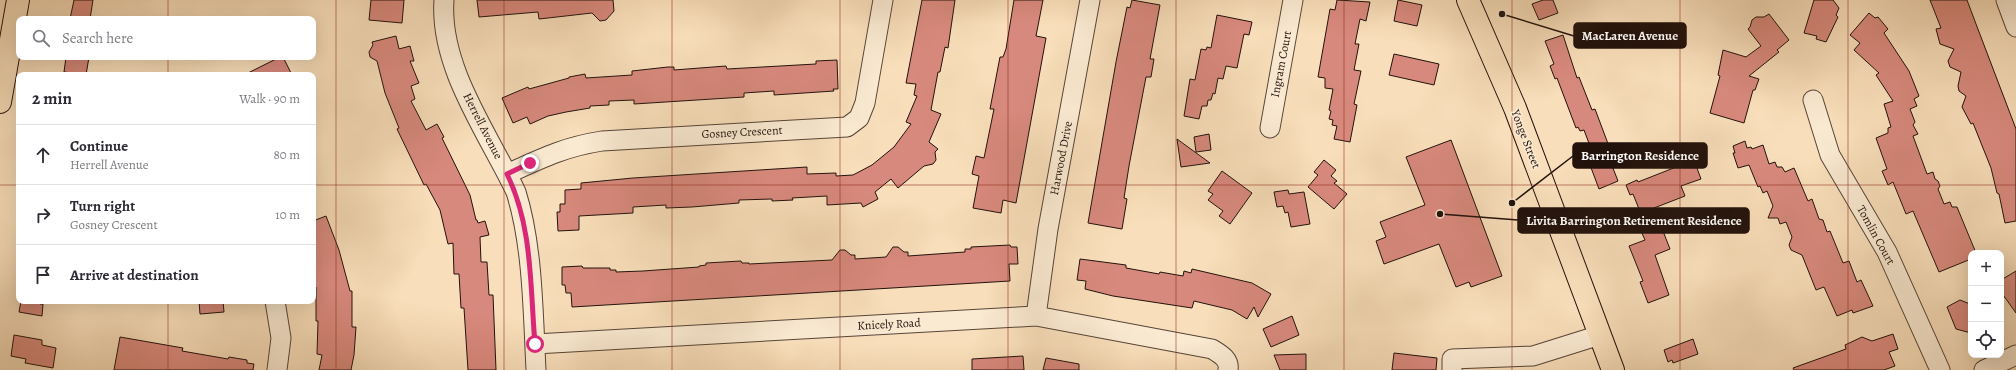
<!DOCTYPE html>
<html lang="en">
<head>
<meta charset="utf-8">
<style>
  body { margin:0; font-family:Alegreya,serif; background:#f2f2f3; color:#2b2b33 }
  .controls { position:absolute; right:12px; bottom:12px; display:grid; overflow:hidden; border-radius:8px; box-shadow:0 4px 16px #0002 }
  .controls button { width:36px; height:36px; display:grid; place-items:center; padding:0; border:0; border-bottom:1px solid #e1e1e2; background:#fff; color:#2b2b33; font:20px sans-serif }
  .stop { position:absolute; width:12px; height:12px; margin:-9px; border:3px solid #db2777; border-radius:50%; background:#fff }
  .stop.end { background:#db2777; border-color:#fff; box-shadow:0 1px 4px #0008 }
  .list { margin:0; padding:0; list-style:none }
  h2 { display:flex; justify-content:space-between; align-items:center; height:52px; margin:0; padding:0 16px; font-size:17px }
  h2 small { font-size:13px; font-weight:400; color:#7c7c81 }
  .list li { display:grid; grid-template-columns:26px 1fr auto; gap:12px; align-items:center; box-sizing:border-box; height:60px; padding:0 16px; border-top:1px solid #e1e1e2 }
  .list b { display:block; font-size:15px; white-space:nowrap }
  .list p { margin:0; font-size:13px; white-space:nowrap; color:#7c7c81 }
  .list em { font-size:13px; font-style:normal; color:#7c7c81 }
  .icon { flex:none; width:22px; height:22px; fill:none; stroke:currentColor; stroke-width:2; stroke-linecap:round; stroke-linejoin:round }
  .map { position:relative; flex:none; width:2016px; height:370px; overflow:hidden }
  .search { position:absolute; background:#fff; box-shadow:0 4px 16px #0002; left:16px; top:16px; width:300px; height:44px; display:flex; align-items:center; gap:10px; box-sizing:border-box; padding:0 14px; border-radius:8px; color:#7c7c81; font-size:15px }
  .panel { position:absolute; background:#fff; box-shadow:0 4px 16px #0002; left:16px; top:72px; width:300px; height:232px; border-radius:8px }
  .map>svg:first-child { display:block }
  .building { fill:#d8897d; stroke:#22120c }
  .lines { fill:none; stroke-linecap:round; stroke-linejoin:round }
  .minor-casing { stroke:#584538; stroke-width:21 }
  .major-casing { stroke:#22120c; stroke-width:24 }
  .minor { stroke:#faead2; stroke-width:19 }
  .major { stroke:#f8deba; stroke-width:22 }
  .route { stroke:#db2777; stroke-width:5 }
  .grid { fill:none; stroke:#8f2418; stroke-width:1; stroke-opacity:0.55 }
  .labels { text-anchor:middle; stroke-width:3; stroke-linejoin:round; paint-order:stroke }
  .street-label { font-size:12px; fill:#22120c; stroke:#faead2 }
  .leader { fill:none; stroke:#22120c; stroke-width:1.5 }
  .callout-dot { fill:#22120c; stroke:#faead2; stroke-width:1.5 }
  .callout { fill:#22120c; stroke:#22120c; stroke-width:1.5 }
  .callout-label { font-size:13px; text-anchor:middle; font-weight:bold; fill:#fff }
</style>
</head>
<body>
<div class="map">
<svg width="2016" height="370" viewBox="0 0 2016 370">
  <rect width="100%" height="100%" fill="#f8deba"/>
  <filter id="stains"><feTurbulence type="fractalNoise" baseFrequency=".005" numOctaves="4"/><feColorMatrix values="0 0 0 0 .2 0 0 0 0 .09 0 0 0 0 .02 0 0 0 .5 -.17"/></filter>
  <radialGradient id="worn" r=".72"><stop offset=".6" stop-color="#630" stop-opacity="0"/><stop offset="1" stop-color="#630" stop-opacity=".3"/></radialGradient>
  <path class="building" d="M74,0H93L90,19H70Z
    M371,0H404L402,23L369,20Z
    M477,0H613L614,11L606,20L600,21L592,13L539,19L538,12L479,17Z
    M922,0H955L948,48L945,47L940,72H938L931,110L941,114L929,142L938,149L935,152L936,160L933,164L924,166L898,188L891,179L875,192L878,199L863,207L861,203L827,205V196L792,198L793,200L772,201V199L739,200V203L692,207L666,208V205L633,207V213L579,216V230L558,231L557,212H560V204H565V190L581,189V183L633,178L807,167V174L836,173V176L853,175L872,165L894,147L911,124L906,122L917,96L914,95L916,84L906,83Z
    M1014,0H1043L1036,36L1046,38L1016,203L1003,200L1001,213L973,208L979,176L972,174L976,156L984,158L994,109H990L1000,57H1003L1006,49Z
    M1132,0L1160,5L1150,59H1154L1151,77H1146L1129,166L1124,198L1127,199L1122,229L1088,223L1116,62L1127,7L1130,8Z
    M1337,0L1370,2L1366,21L1360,19L1355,44H1359L1354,70L1361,71L1354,104L1357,105L1350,142L1334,139L1337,126L1332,125L1333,120L1329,119L1331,111L1329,110L1333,89L1325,88V78L1318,77L1330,9L1335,10Z
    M1398,0L1422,5L1417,26L1394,21Z
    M1543,0H1553L1558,13L1539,20L1532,4Z
    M1814,0H1833L1839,8L1836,15L1838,17L1826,42L1816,39L1817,36L1804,33Z
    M1930,0H1967L1976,24L2016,129V221L2005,223L1999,194L1997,193L1991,168L1973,123L1971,124L1962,107L1966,96L1959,91L1958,86L1961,72L1950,67L1948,61L1954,49L1940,44L1936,29L1941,28Z
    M1869,13L1875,18L1878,17L1888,29L1884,33L1909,71L1919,96L1914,99L1917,106L1910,109L1915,122L1913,125L1918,134L1913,136L1927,174L1933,172L1935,179L1938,181L1940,186L1938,189L1944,204L1950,202L1952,207H1957L1976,253H1971V259L1939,272L1913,211L1906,214L1893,182L1888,185L1882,171L1887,169L1876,138L1888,133V128L1891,127L1884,104L1893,101L1876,75L1879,73L1854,50L1860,43L1850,35Z
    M1769,14L1789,40L1777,50L1779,52L1749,76L1759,79L1755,90H1753L1744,123L1710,113L1720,76L1718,75L1723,50L1746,57L1761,46L1748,29L1750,27L1752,20L1756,17H1764Z
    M1217,15L1252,22L1249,35L1244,34L1237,68L1226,66L1223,79L1218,78L1215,94L1213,93L1211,100H1208L1207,106H1202L1199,119L1184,116L1190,79L1195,80L1201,49L1206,50L1207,47L1211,48Z
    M1563,35L1577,78L1579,77L1592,110L1595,109L1613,157L1609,158L1618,181L1599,189L1590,165L1596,162L1584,130L1580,131L1578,127L1576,128L1557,78L1555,79L1550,66L1554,64L1545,41Z
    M396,36L399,49L410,46L414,61H410L419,83L411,86L415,99L411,101L426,130L437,124L444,137L442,138L470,195L476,220H477L478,223L485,221L489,235L480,237L481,262H487L489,295H493L496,370H468L464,308H461L459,274H454L453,243L448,244L440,210L426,184L424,185L397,129L399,128L385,93L377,61L370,57L369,52L373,45L372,42Z
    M1394,54L1439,64L1434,85L1389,75Z
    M66,57H89L86,75L64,72Z
    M280,57H283L292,75H244Z
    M837,60L838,89H833L834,91L774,95V91L744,93V97L634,104V100L609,101V105L590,106V108L566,112L548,116L530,124L527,117L513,123L502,98L528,87L529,89L569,78V77L585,74L586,78L632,75V71L668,67H674V70L726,66L727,69L816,64V61Z
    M1209,134L1211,150L1196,152L1194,137Z
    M1177,139L1210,163L1181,167Z
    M1451,140L1502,276L1471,287L1469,282L1456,287L1439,244L1384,264L1376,241L1386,237L1380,222L1425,205L1406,157Z
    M1745,141L1747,148L1751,147L1752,149L1763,145L1769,164L1775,162L1777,167H1782L1785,172L1794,168L1808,201L1812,199L1819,219L1823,220L1827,232L1830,231L1843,263L1849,261L1857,282L1861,280L1873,306L1853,313L1852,310L1837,316L1824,287L1816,290L1802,255L1791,250L1789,245L1792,237L1786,222L1780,224L1778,218H1768L1773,206L1767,191L1763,193L1760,186L1758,187L1749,165L1738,168L1733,153H1735L1733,146Z
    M1324,160L1336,170L1331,176L1337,181L1334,183L1347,194L1334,209L1308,187L1318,175L1314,172Z
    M1694,160L1701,179L1681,186L1685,196L1654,208L1670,249L1655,255L1669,295L1648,303L1640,282L1643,281L1629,246L1645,240L1641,231L1647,229L1633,194L1630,195L1626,185L1637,180L1638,182Z
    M1222,171L1252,193L1230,224L1219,216L1223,211L1208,200L1213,194L1208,191Z
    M1288,190L1289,194L1304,192L1310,224L1291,227L1288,212L1285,213L1283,206L1277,207L1274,192Z
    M326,216L339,250L350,291H352V327H356L354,355L351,370H319L322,355L317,354L318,321H316V287L313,288V221Z
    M1010,245L1011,247H1017L1018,264H1009L1010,281L572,307L571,293H566L565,285H562V267L582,266L583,268H610V270H616V272L643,271L699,267V266L706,265V263L741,261L742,263H749V264L832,260L840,250H845L851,255H855V259L886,257L893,247H898L904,252H908V256L965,252V249H971V247Z
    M1080,259L1126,265V268L1159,274L1160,272L1183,276L1184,271L1191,273L1192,269L1252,283L1271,294L1258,317L1254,307L1247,319L1232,310L1194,301L1192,308L1113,296L1085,289L1086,281L1077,280Z
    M2016,271V313L2001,292V280Z
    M1960,300L1970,304L1971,307V333L1956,329L1947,307Z
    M21,301H40V304H43L42,316L19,312Z
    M199,301H223L224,312L200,314Z
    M1292,316L1299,335L1271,347L1263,329Z
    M1893,334L1898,349L1889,352L1895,366L1884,370H1794L1793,368L1846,349L1845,345L1862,337L1872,341Z
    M14,335L42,340V345L56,348L53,368L25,363L26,359L11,356Z
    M120,337L183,348L182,351L228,359L229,357L247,360V363L254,364L253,370H114Z
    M1693,339L1698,354L1673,363L1672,360L1668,362L1664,350Z
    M1394,353L1437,358L1436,370H1392Z
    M1306,354V370H1280L1274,355Z
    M1023,356L1024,370H972V359Z
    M1046,358L1079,364V370H1043Z"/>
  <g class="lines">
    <defs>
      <path id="minor" d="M444,0C439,67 488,133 516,192C533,246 533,313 536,370
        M2006,0L2016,27
        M1813,100L1830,155L1887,252L1940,370
        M1270,128L1293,0
        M507,174C542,158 564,147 602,141L847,127L859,118L865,103L883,0
        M275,301L281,338L277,370
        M1036,316L1048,229L1090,0
        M535,344L1036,316L1212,349C1220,354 1230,359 1228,370
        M1452,370V359L1533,356L1600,335
        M1984,370L2016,355"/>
      <path id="major" d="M1468,0L1515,108L1613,370
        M0,102L18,0"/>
    </defs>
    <use href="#minor" class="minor-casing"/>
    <use href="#major" class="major-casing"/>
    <use href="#minor" class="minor"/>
    <use href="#major" class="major"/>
  </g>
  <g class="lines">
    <path class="route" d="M530,163L507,174C533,227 530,287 535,344"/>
  </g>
  <path class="grid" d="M168,0V19M336,0V370M504,0V370M672,0V370M840,0V370M1008,0V370M1176,0V370M1344,0V370M1512,0V370M1680,0V370M1848,0V370M168,57V75M0,185H19M313,185H2016M168,301V370"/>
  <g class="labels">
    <g class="street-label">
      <text transform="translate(1281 64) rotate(-79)" y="4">Ingram Court</text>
      <text transform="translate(483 126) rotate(63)" y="4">Herrell Avenue</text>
      <text transform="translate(742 132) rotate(-3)" y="4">Gosney Crescent</text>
      <text transform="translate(1526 139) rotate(69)" y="4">Yonge Street</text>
      <text transform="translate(1061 158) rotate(-79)" y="4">Harwood Drive</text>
      <text transform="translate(1876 235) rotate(61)" y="4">Tomlin Court</text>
      <text transform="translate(889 324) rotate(-3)" y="4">Knicely Road</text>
    </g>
  </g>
  <path class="leader" d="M1502 14L1574 36M1512 203L1573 156M1440 214L1518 220"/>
  <g class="callout-dot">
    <circle cx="1502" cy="14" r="4"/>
    <circle cx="1512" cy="203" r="4"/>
    <circle cx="1440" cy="214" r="4"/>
  </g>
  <g class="callout">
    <rect x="1574" y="23" width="112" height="25" rx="4"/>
    <rect x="1573" y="143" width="134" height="25" rx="4"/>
    <rect x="1518" y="208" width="231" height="25" rx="4"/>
  </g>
  <g class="callout-label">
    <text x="1630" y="40">MacLaren Avenue</text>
    <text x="1640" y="160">Barrington Residence</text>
    <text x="1634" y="225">Livita Barrington Retirement Residence</text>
  </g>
  <rect width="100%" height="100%" filter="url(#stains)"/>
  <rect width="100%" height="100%" fill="url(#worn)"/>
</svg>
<div class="controls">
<button>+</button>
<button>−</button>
<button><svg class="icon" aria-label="locate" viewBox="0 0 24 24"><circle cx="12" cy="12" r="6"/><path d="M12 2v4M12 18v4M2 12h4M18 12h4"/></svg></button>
</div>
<div class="stop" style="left:535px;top:344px"></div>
<div class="stop end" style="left:530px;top:163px"></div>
<div class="search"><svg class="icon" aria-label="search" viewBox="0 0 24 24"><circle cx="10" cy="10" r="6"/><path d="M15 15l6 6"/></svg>Search here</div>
<section class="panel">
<h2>2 min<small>Walk · 90 m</small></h2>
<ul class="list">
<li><svg class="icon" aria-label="ahead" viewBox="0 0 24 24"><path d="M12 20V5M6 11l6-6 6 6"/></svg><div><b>Continue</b><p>Herrell Avenue</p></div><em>80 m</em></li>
<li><svg class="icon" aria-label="right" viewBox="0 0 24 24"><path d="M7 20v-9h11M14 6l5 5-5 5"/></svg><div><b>Turn right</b><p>Gosney Crescent</p></div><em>10 m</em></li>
<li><svg class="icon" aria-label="arrive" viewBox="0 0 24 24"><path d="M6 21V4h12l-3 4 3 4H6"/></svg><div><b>Arrive at destination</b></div></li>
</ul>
</section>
</div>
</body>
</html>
